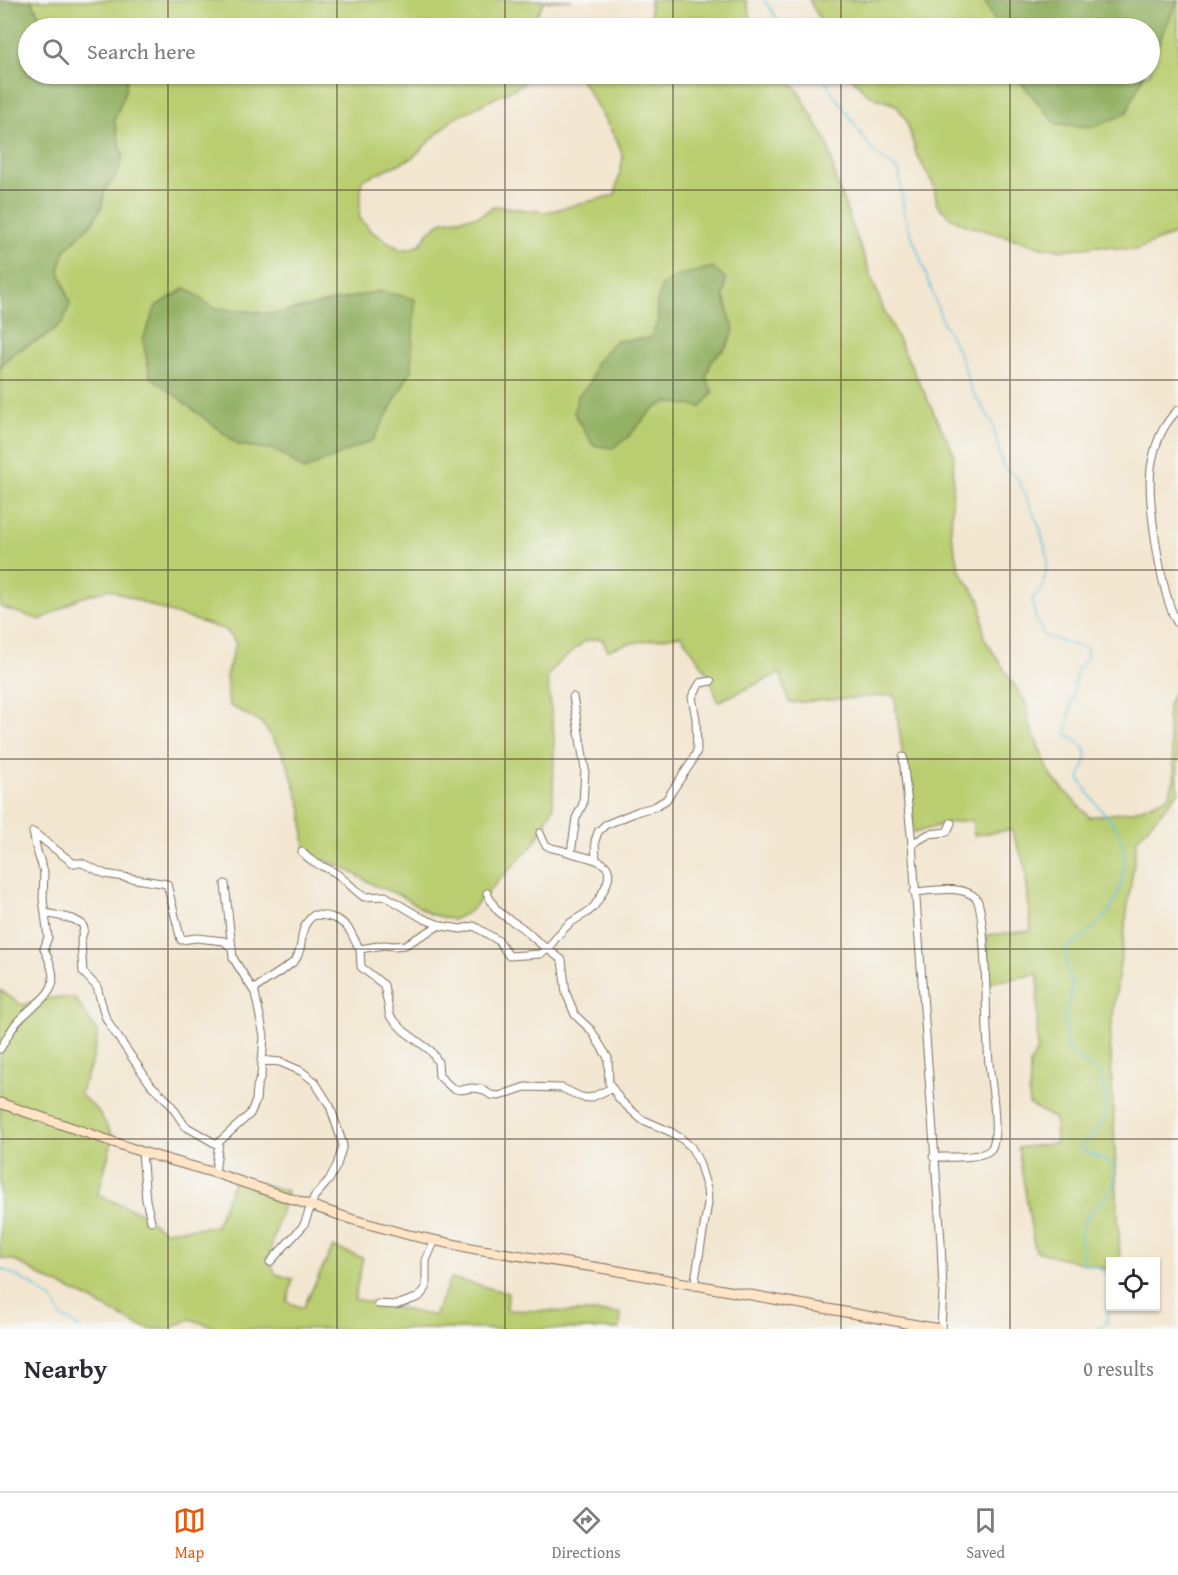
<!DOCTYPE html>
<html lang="en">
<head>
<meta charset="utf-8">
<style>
  body { margin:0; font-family:"Gentium Book Plus",serif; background:#f7f7f7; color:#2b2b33 }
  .controls { position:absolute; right:18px; bottom:18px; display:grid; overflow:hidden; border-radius:0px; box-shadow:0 2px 4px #0004 }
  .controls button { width:54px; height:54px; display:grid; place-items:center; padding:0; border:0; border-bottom:2px solid #e1e1e2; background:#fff; color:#2b2b33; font:30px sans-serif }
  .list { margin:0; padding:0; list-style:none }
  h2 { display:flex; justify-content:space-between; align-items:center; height:78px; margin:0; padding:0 24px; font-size:26px }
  h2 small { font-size:20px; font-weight:400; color:#7c7c81 }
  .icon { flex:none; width:33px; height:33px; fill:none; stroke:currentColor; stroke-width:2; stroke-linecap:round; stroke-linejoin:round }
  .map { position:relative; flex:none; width:1178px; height:1329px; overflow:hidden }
  .search { position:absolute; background:#fff; box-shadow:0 2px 4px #0004; left:18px; right:18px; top:18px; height:66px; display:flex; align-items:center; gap:15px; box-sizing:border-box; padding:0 21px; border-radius:33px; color:#7c7c81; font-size:22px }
  .sheet { height:162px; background:#fff }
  nav { display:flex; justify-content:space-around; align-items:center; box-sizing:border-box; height:84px; border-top:2px solid #e1e1e2; background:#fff; font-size:16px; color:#7c7c81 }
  nav a { display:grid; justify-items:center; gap:3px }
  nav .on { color:#ea580c }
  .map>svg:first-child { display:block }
  .green { fill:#bace71; stroke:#7a7c48; stroke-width:1.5; fill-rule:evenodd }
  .forest { fill:#93b163; stroke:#676e40; stroke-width:1.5 }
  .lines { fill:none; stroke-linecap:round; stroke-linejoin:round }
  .stream { stroke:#60c3df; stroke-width:1.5 }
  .street-casing { stroke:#7b6c5c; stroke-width:9 }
  .secondary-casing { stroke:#7b6c5c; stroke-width:11 }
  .street { stroke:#fff; stroke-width:7 }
  .secondary { stroke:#ffe4c6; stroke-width:9 }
  .grid { fill:none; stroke:#3b2a1e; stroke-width:1.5; stroke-opacity:0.55 }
</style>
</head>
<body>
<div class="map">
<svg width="1178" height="1329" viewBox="0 0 1178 1329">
  <rect width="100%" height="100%" fill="#f6f6f2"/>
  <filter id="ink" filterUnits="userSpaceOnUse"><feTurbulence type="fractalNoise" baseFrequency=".0167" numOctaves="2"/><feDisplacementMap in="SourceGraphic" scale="12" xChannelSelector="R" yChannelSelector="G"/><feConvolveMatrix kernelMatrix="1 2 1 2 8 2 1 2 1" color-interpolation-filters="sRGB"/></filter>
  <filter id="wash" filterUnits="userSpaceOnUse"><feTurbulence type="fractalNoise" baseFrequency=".008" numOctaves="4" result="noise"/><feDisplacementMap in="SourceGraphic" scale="24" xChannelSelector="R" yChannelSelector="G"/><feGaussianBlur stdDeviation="1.35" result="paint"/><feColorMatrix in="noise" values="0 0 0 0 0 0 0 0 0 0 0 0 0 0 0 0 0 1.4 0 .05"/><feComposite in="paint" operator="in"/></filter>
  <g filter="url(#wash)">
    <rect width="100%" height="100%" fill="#f2e6d0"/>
    <path class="green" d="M31,0H572L544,1L530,28H99L95,24L60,23L41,18Z
      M650,0H746L754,28H647L651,19Z
      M809,0H984L999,28H825Z
      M1178,0V229L1172,235L1136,250L1098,246L1062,250L1042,247L966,225L950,217L937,205L934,186L916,153L906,119L896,105L868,95L848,74H1014L1056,124L1126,114L1144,74H1150V62Z
      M127,74H531L523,84L453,119L412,158L362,180L359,217L371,231L401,250L419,246L429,232L443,221L479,216L495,206L547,212L615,195L623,158L618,142L580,78L581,74H779L797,89L828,144L836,181L883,308L954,454L951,534L960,571L981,602L984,638L1027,705L1029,723L1051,776L1089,817L1134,811L1168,797C1170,791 1173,785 1174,779C1177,753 1155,708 1178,688V793L1137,839L1110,1037L1120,1261L1110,1262V1270L1035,1251L1018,1148L1056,1143L1055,1119L1029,1104L1030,1064L1037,1050L1038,974L987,983V935L1031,931L1025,865L1011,830L974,835L972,820L947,823L914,833L894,695L789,703L780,673L718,702L709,675L681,635L626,644L608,650L601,638L585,641L557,664L547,677L554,737L553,808L534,844L469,912L453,920L430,914L402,896L376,886L339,865L316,858L305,851L302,809L289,768L280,749L261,722L229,705L226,676L236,643L226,630L160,609L109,589L77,599L41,620L0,607V369L13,353L46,336L63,322L70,304L59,269L65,250L93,222L102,206L105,189L117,175L123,156L114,121L126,89ZM186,288L214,308L275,314L380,291L304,469L276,450L239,445ZM724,297L733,330L727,346L712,360L706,377L652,410L627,438L578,396L591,382L595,364L615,341L650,339L658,322L657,303Z
      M0,990L22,1005L49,998H75L98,1034L93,1058L80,1094L99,1112L113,1137L98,1195L139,1212L164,1231L216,1226L236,1176L287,1191L272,1242L269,1260L276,1274L293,1279L287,1302L303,1308L333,1247L363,1258L354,1299L434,1316L451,1278L508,1293L507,1310L621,1313L620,1329H219L190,1319L169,1329H149L137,1325L84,1296L48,1280L14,1260L0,1259Z"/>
    <path class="forest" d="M0,0H31L41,18L60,23L95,24L99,28H28V74H127L126,89L114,121L123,156L117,175L105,189L102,206L93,222L65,250L59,269L70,304L63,322L46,336L13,353L0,369Z
      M984,0H1178L1150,62V28H999Z
      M1014,74H1144L1126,114L1093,127L1056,124Z
      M713,267L726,279L724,297L734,330L727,346L712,360L706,377L713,393L701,407L667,402L652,410L627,438L612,448L593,445L574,413L578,396L591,382L595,364L615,341L650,338L658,322L657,303L662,286L677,276Z
      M186,288L214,308L275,314L380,291L415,299L411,371L373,440L304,470L276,450L239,445L150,376L143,340L156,306Z"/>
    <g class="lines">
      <path class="stream" d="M764,0L784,28
        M820,74L873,151L899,171L904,214L943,322L960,355L971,389L992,422L1003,467L1018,479L1039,526L1048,558L1043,588L1032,599L1036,619L1044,636L1087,649V658L1077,670L1066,734C1093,751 1089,751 1079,779C1085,788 1091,797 1098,806C1103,813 1112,820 1116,828C1133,858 1122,899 1099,923C1089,933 1077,941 1065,949L1067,969L1072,984L1071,995L1064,1017L1067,1045L1071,1054L1098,1072L1104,1087L1106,1107L1104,1120L1080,1149L1113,1164C1122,1202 1089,1199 1081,1230C1079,1240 1082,1254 1083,1264L1098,1267L1107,1275V1323L1097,1329
        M0,1268L32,1284L35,1288L54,1301L61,1317L69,1320L80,1329"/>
    </g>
  </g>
  <g filter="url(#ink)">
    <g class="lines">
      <defs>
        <path id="street" d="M1178,410C1162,425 1154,447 1151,468C1147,500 1161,597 1178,624
          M903,757L912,844L941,1242L943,1291L941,1329
          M33,832L73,863H82L105,874L167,884L181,940L197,938L224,941L232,948
          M912,844L929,834L947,832L951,823
          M302,852C313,864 321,865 334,872C344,878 354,890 364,897L385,896L422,918L442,926L461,929L474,926L499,941L509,956L540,954L548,949L562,960L566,993L575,1015L591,1030L608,1058L609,1083L620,1100L641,1119L671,1132L682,1139L691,1147L699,1162L707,1189L708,1203L694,1286
          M571,853L576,818L583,804L585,769L573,697
          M596,860L595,841L598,832L605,825L639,811L654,807L666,800L691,763L697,751L696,719L692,697L700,683L711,681
          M914,892C931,891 962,884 976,898C986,911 986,1008 987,1030C988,1044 988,1058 990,1072C992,1086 1000,1138 991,1149C983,1159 947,1157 933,1157
          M487,893C498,916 502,914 521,927C531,934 537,943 548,949C554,940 561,931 569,924C577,917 589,914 595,905C625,860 602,862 564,851C558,849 551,849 546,845C543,842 542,837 540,833
          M46,913L73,919L82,924L84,929L81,940L83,972L97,987L105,1016L111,1027L151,1085L169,1102L185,1126L218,1145
          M360,949L361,967L384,985L390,1016L404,1031L431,1051L438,1062L439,1076L452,1088L460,1090L472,1088L481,1089L491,1095L499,1096L525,1087L562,1088L581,1097L590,1098L612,1088
          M254,990C264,980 291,967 296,959C306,943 296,929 314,915C328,915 342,918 350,931C354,937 355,943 360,949L384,945L394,946L405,945L440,925
          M0,1049C6,1040 10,1030 18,1021C44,994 66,993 44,949L48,937L43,899L44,872L37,851L33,832
          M261,1060L280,1062L301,1071L314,1081L330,1106L343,1145L337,1165L329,1180L314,1197L304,1225L270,1262
          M142,1152L146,1200L151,1221
          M215,1173L219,1142L250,1114L256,1101L257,1087L261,1076L264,1036L255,993L233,958L225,884
          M378,1304L396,1305L419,1297L426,1288V1260L435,1240"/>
        <path id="secondary" d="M0,1103L142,1152L215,1173L354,1220L409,1235L476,1249L607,1269L939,1329"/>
      </defs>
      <use href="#street" class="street-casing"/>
      <use href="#secondary" class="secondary-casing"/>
      <use href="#street" class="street"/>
      <use href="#secondary" class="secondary"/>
    </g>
  </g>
  <path class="grid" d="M168,0V28M337,0V28M505,0V28M673,0V28M841,0V28M1010,0V28M168,74V1329M337,74V1329M505,74V1329M673,74V1329M841,74V1329M1010,74V1329M0,190H1178M0,380H1178M0,570H1178M0,759H1178M0,949H1178M0,1139H1178"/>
</svg>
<div class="controls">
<button><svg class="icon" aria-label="locate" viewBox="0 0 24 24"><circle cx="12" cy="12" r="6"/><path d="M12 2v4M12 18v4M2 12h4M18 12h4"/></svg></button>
</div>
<div class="search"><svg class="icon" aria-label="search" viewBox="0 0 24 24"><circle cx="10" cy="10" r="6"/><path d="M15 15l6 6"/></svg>Search here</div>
</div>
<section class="sheet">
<h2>Nearby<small>0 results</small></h2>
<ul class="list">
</ul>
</section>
<nav>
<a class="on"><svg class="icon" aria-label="map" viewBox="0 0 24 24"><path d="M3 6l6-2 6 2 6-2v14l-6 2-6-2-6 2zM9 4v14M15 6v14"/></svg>Map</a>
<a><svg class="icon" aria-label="directions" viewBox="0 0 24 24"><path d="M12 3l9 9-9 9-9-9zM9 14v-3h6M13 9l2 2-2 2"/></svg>Directions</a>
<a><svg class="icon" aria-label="saved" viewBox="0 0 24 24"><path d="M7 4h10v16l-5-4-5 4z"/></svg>Saved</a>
</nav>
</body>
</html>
